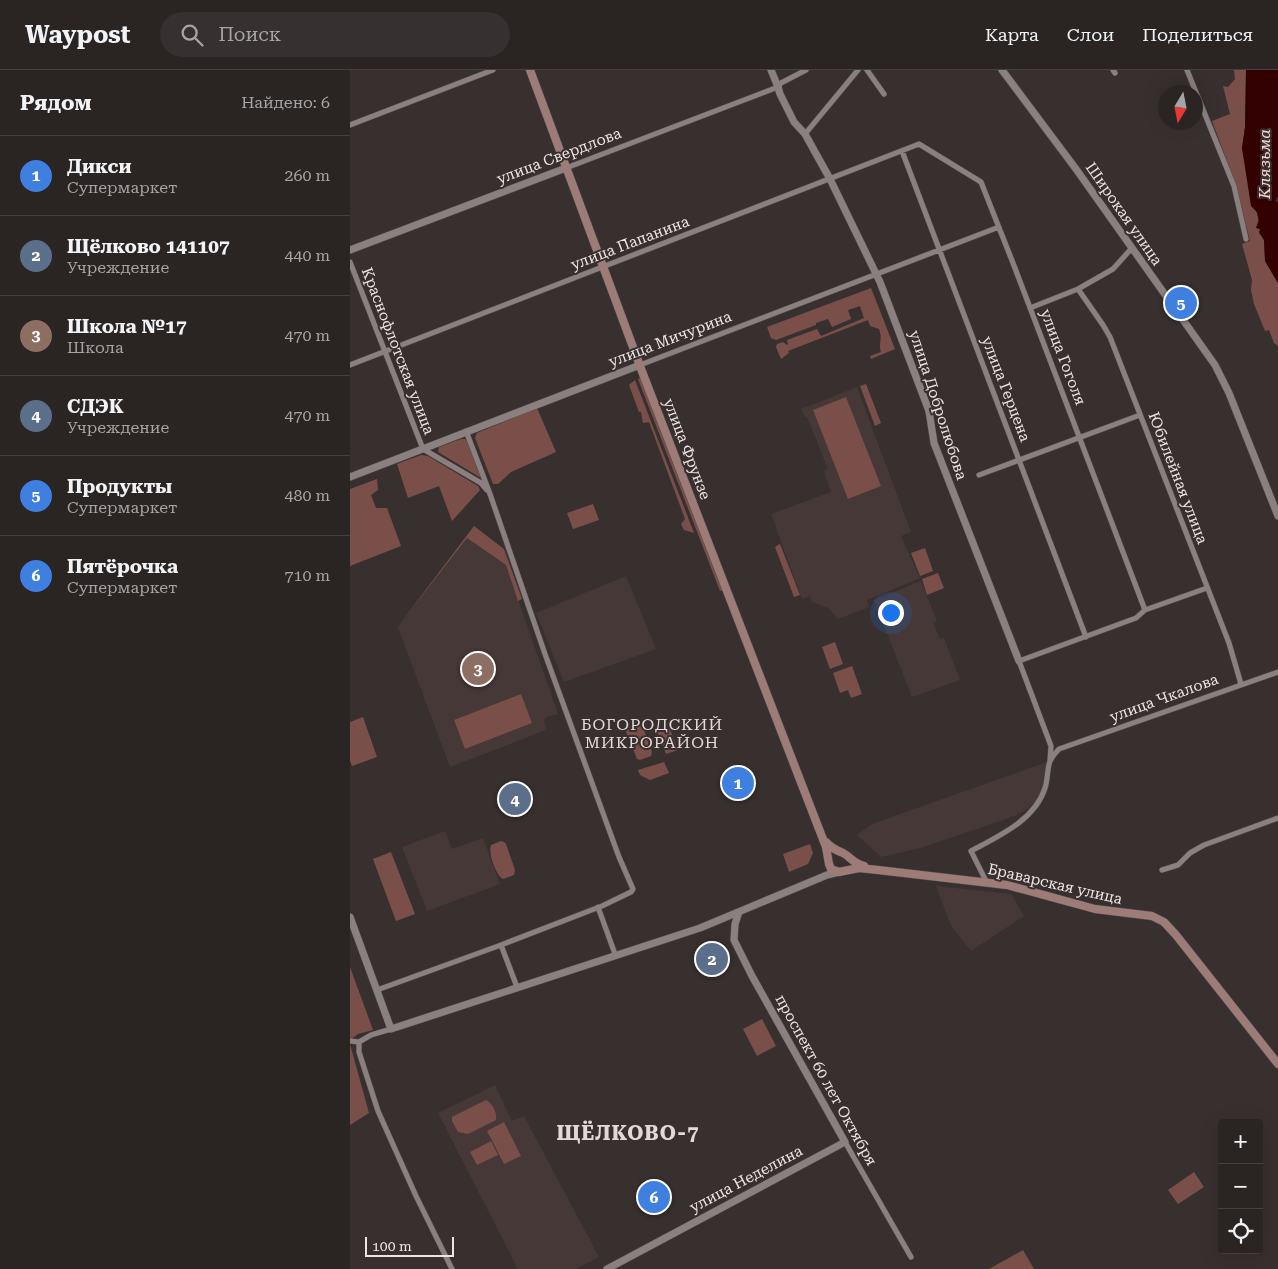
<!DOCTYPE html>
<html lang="ru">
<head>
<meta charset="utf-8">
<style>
  body { margin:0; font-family:"Roboto Serif",serif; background:#363030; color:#f1f3f6 }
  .controls { position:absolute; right:15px; bottom:15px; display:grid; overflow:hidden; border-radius:5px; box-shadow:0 5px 20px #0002 }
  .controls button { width:45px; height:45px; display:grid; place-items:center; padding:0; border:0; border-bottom:1px solid #464141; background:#2a2423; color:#f1f3f6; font:25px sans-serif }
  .compass { position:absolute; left:808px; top:15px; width:45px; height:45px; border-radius:50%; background:#2a2423; box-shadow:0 5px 20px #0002; rotate:190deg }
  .scale { position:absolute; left:15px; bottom:12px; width:89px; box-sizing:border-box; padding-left:5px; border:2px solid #ebe5e4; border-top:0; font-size:14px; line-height:18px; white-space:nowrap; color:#ebe5e4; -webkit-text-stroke:4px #38302f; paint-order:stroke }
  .you { position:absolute; left:540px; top:542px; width:18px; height:18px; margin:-12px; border:4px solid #fff; border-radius:50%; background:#1a73e8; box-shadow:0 0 0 8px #1a73e833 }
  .badge { display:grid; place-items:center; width:32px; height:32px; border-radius:50%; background:#f59c91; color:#fff; font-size:16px; font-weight:700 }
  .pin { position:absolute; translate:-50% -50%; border:2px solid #fff; box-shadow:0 1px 5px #0006 }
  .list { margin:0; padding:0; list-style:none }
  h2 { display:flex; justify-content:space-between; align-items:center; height:65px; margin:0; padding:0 20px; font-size:21px }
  h2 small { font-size:16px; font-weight:400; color:#a5a4a6 }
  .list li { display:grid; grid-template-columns:32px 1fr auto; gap:15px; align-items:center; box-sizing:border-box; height:80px; padding:0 20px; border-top:1px solid #464141 }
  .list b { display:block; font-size:19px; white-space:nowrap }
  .list p { margin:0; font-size:16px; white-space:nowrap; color:#a5a4a6 }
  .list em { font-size:16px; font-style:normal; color:#a5a4a6 }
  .icon { flex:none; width:28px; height:28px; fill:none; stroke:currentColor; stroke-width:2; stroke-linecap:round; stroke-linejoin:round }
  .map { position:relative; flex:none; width:928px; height:1199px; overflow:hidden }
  header { display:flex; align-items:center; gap:30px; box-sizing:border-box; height:70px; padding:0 25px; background:#2a2423; border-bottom:1px solid #464141 }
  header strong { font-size:24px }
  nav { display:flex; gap:28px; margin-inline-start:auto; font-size:18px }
  .search { width:350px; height:45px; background:#363030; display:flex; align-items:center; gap:12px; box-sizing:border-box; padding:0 18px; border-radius:28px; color:#a5a4a6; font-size:19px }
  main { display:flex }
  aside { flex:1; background:#2a2423 }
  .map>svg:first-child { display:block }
  .built { fill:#463836 }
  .green { fill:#7a4f4a }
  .water { fill:#300 }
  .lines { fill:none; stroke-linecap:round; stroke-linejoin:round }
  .minor-casing { stroke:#554d4c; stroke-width:6 }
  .tertiary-casing { stroke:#554d4c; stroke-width:8 }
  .secondary-casing { stroke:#554d4c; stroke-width:9 }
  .minor { stroke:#8a807f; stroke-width:5 }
  .tertiary { stroke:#8a807f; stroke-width:7 }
  .secondary { stroke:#9d7b77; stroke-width:8 }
  .labels { text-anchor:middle; stroke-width:4; stroke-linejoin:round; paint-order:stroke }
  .street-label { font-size:15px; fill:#ebe5e4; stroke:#38302f }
  .water-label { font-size:16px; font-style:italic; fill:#fdd5cf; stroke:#38302f }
  .neighbourhood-label { font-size:16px; letter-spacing:1px; fill:#e4d9d8; stroke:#38302f }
  .district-label { font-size:20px; font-weight:bold; letter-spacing:1px; fill:#e4d9d8; stroke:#38302f }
</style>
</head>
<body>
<header>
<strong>Waypost</strong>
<div class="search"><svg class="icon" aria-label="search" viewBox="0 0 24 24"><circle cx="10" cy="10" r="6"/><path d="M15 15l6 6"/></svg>Поиск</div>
<nav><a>Карта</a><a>Слои</a><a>Поделиться</a></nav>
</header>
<main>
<aside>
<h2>Рядом<small>Найдено: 6</small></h2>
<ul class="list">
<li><span class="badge" style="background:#3f7fe0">1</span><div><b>Дикси</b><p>Супермаркет</p></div><em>260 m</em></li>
<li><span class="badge" style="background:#5c6f8a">2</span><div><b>Щёлково 141107</b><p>Учреждение</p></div><em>440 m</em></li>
<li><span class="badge" style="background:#8d6e63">3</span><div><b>Школа №17</b><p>Школа</p></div><em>470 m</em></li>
<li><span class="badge" style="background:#5c6f8a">4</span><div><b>СДЭК</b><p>Учреждение</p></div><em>470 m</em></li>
<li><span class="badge" style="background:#3f7fe0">5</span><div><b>Продукты</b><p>Супермаркет</p></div><em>480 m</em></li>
<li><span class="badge" style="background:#3f7fe0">6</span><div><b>Пятёрочка</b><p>Супермаркет</p></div><em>710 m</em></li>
</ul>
</aside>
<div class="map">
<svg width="928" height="1199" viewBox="0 0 928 1199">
  <rect width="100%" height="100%" fill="#38302f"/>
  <path class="built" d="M507,317L561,462L551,466L570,508L517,530L519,537L488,549L479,538L462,532L460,526L452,529L421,444L481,422L474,401L478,399L457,347H455L451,339Z
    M117,468L156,495L208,644L197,647L194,650L196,660L100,697L48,557Z
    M276,506L306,579L214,612L186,543Z
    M571,511L587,551L583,552L590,569L594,568L610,610L562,627L524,530Z
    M700,691L690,731L665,746L570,778L531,787L507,765L522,754Z
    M95,761L102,779L133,768L150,814L77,841L52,777Z
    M586,816L661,824L674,846L621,881L601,856Z
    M145,1015L162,1051L174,1046L249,1187L225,1199H168L88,1043Z"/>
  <path class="green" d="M884,0H896L895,57L892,78L904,138C909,145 909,150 906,158L911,159L909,163L914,170L915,191L928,213V276L924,273L919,260L915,261L904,234L901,220L902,210L892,174L900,171L886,115L862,51L880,44L873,16L878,17L885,9Z
    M521,218L545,279L521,289L520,286L531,282C528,273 533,270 529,259L520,256L518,250L438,281L439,283L431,289L426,277L427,274L433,272L437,275L438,274L437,270L467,259L471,266L514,248L510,236L498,240L501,249L482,257L478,249L466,253V255L426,270L421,268L417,257Z
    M292,307L322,389L373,520L370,521L288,309Z
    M285,310L344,463L334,460L331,454L335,449L299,352L293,353L291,342H289L279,315Z
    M516,314L531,353L525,356L510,316Z
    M496,327L531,416L498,429L463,340Z
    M187,338L206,382L161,402L148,414H143L125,368L127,363Z
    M111,369H115L117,371L131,408L88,382L89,377Z
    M71,385L78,386L128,416L130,420L102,451L89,416L58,428L47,394Z
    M27,409L28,420L21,425L26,438H37L51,476L0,496V419Z
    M243,434L249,450L223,459L217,443Z
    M124,456L154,479L172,529L168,531L156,495L117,468L47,558Z
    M430,474L450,525L444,527L425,477Z
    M575,478L583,501L570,506L561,483Z
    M588,503L594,518L577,525L572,509Z
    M485,572L493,594L480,599L472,577Z
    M502,596L512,624L501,628L498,620L490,623L483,603Z
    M171,624L182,653L115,679L104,650Z
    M13,647L27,687L2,696L0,691V652Z
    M289,651L292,654L302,682L301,686L290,690L287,689L275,659V657Z
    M319,657L328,680L316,684L307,661Z
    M314,692L319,703L300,710L290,705L288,700Z
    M151,771L154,772L156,774L165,800L164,805L153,809C146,805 138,783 141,775Z
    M460,774L463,783L458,794L439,802L433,784Z
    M41,782L65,844L46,851L23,789Z
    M0,897L23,960L8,964L0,970Z
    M412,949L426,976L407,986L393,959Z
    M0,974L19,1043L0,1055Z
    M136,1030C143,1034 147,1042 146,1050L118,1064L108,1062L102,1051V1047Z
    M154,1052L171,1086L154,1094L137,1061Z
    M141,1071L148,1085L127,1095L120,1082Z
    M844,1102L854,1117L828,1134L818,1120Z
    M673,1180L684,1199H639Z"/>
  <path class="water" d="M896,0H928V126L925,131L928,132V213L915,191L914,170L909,162L910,159L906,158L909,151L907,142L901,136L892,78L895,57Z"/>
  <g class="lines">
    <defs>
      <path id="minor" d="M517,0L534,24
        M763,0L765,3
        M837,0L884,116L896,169
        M0,55L143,0
        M455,64L508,0
        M552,81L736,567
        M216,98L428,17L431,13L456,0
        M0,192L73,379L131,413L137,420
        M728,219L753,255L760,267L879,573L891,614
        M680,238L728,219L763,199L781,179
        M0,295L569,74L631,112L663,193L795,540
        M290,295L649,157
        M629,405L790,345
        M700,690L701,676L669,591L786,548L795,540L857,518
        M812,800L828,795L840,783L854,775L928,748
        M636,811L621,781C649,766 685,750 695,718C698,709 697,699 700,691C702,687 706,682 709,679L928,602
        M248,837L265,884
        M151,875L167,917
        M27,920L151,875L252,836L281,822L283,819L269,787L195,584L140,424L116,361
        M0,971L9,972L21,965L41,959
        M9,972V982L28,1041L66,1126L102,1199
        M495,1072L561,1187"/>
      <path id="tertiary" d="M421,0L428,17L430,24L444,52L455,64L480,109L530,212L579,341L584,373L669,591
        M652,0L726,99L865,295L879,323L928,446
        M0,180L216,98
        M0,407L290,295
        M0,847L41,959L350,858L477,805L489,802
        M257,1199L495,1072L402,906L384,870L385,854L389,842"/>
      <path id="secondary" d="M180,0L293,304L476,777L479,794L481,799L489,802L509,798L528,800L657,815L745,839L802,846L814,852L826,865L928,994
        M476,772C481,778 486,780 493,783C501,787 502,793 514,796"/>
    </defs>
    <use href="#minor" class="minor-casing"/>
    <use href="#tertiary" class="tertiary-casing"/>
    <use href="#secondary" class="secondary-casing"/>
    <use href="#minor" class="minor"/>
    <use href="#tertiary" class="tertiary"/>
    <use href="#secondary" class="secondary"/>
  </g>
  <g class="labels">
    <g class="street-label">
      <text transform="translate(209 86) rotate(-21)" y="5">улица Свердлова</text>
      <text transform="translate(774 144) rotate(55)" y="5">Широкая улица</text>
      <text transform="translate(280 173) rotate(-21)" y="5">улица Папанина</text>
      <text transform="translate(320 269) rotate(-21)" y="5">улица Мичурина</text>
      <text transform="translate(48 281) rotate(69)" y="5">Краснофлотская улица</text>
      <text transform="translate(713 287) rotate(69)" y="5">улица Гоголя</text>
      <text transform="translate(656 319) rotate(69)" y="5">улица Герцена</text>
      <text transform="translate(588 335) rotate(72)" y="5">улица Добролюбова</text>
      <text transform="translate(337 379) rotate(69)" y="5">улица Фрунзе</text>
      <text transform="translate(828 408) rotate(69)" y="5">Юбилейная улица</text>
      <text transform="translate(814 628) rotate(-20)" y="5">улица Чкалова</text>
      <text transform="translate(705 814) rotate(13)" y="5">Браварская улица</text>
      <text transform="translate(476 1010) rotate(61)" y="5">проспект 60 лет Октября</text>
      <text transform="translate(396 1109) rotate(-28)" y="5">улица Неделина</text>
    </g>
    <g class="water-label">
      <text transform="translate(914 94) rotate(-90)" y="6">Клязьма</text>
    </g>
    <g class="neighbourhood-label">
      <text x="302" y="660">БОГОРОДСКИЙ<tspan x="302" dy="18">МИКРОРАЙОН</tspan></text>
    </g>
    <g class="district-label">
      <text x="278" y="1070">ЩЁЛКОВО-7</text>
    </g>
  </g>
</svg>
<div class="controls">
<button>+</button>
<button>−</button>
<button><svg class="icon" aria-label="locate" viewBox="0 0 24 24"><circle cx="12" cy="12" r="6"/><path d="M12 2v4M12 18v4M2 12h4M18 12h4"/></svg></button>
</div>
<svg class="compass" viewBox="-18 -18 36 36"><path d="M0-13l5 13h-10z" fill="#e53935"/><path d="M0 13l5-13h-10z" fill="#a5a4a6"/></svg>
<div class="scale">100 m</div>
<div class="you"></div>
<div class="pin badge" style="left:388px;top:713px;background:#3f7fe0">1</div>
<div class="pin badge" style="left:362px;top:889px;background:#5c6f8a">2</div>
<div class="pin badge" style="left:128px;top:599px;background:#8d6e63">3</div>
<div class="pin badge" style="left:165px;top:729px;background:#5c6f8a">4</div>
<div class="pin badge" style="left:831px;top:233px;background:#3f7fe0">5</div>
<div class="pin badge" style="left:304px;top:1127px;background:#3f7fe0">6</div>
</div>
</main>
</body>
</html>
